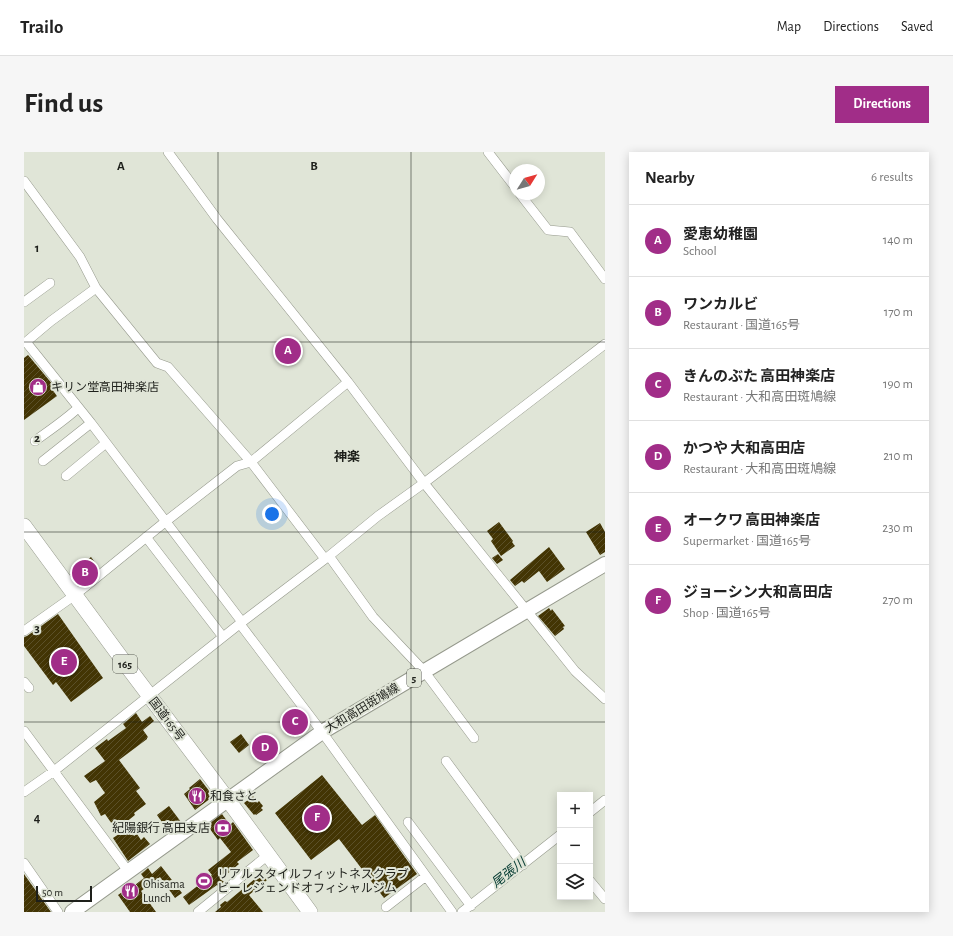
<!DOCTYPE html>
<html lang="en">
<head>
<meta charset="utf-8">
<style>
  body { margin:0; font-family:"Alegreya Sans","Noto Sans JP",sans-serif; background:#f6f6f6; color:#222 }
  .controls { position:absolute; right:12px; bottom:12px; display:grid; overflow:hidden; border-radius:0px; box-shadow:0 2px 10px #0003 }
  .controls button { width:36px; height:36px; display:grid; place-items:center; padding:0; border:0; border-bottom:1px solid #e0e0e0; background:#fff; color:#222; font:20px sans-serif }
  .compass { position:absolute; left:485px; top:12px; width:36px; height:36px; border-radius:50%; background:#fff; box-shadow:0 2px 10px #0003; rotate:53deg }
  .scale { position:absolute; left:12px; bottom:10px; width:56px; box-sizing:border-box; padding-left:4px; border:2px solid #1e201b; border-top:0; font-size:11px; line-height:14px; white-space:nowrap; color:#1e201b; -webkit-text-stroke:3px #e0e5d7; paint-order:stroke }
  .you { position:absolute; left:248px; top:362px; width:14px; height:14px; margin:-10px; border:3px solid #fff; border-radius:50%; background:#1a73e8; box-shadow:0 0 0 6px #1a73e833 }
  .badge { display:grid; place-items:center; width:26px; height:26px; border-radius:50%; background:#a12d88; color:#fff; font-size:13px; font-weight:700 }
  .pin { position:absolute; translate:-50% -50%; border:2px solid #fff; box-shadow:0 1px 4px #0006 }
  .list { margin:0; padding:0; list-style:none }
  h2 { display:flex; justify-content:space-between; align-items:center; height:52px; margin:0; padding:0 16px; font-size:17px }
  h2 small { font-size:13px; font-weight:400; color:#767676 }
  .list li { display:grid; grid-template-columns:26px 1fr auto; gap:12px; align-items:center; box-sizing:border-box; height:72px; padding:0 16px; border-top:1px solid #e0e0e0 }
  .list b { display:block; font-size:15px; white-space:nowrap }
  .list p { margin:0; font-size:13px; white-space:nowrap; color:#767676 }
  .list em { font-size:13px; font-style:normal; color:#767676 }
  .icon { flex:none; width:22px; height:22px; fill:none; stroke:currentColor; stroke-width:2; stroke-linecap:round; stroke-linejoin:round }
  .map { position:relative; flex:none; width:581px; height:760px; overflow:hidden; border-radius:0px }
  header { display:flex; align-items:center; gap:24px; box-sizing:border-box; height:56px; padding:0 20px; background:#fff; border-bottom:1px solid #e0e0e0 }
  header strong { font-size:19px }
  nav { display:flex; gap:22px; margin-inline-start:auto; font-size:14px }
  .intro { display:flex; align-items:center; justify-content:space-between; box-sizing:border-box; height:96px; padding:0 24px }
  h1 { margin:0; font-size:28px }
  .button { padding:10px 18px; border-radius:0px; background:#a12d88; color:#fff; font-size:14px; font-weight:700 }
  main { display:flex; gap:24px; padding:0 24px }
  aside { flex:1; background:#fff; border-radius:0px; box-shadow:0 2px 10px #0003 }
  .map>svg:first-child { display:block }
  .building { fill:url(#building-hatch) }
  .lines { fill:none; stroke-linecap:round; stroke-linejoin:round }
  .minor-casing { stroke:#95998c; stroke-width:10 }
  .primary-casing { stroke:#95998c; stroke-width:16 }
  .trunk-casing { stroke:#95998c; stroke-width:16 }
  .minor { stroke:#fff; stroke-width:9 }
  .primary { stroke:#fff; stroke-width:14 }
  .trunk { stroke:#fff; stroke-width:15 }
  .grid { fill:none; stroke:#1e201b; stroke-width:1; stroke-opacity:0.55 }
  .labels { text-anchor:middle; stroke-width:4; stroke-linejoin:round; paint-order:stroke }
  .shield { fill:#e0e5d7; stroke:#585b53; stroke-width:1 }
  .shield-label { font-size:11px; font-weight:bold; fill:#1e201b }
  .poi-label { font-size:12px; fill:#1e201b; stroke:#e0e5d7; text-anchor:start }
  .street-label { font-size:12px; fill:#1e201b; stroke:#e0e5d7 }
  .neighbourhood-label { font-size:13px; font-weight:bold; fill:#1e201b; stroke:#e0e5d7 }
  .water-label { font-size:13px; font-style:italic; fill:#00382f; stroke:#e0e5d7 }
  .grid-label { font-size:13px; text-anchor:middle; font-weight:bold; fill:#1e201b; stroke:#e0e5d7; stroke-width:4; stroke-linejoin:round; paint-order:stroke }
</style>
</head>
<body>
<header>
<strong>Trailo</strong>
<nav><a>Map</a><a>Directions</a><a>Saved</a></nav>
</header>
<div class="intro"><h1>Find us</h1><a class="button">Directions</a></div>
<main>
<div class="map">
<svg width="581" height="760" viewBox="0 0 581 760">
  <defs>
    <pattern id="building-hatch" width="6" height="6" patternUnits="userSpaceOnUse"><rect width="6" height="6" fill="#433504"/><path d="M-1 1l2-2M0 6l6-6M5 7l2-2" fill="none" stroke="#5b5029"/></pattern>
  </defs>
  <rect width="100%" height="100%" fill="#e0e5d7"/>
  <path class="building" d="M4,203L30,234L27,236L33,244L0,268V206Z
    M475,370L489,389L488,390L491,394L477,404L467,389L469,387L463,379Z
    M576,371L581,380V400L576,403L562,380Z
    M525,395L541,417L523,430L515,419L500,431L498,429L491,434L486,428Z
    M474,402L479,408L473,412L468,406Z
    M67,405L75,416L54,433L46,422Z
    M525,456L527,459L528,457L541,474L539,475L540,477L531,484L514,464Z
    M34,462L79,526L47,550L32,530L29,533L0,494V485L3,484Z
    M272,556L285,573L270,585L257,567Z
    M112,561L118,570L126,564L130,569L119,578L124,585L123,586V587L95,608L116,636L112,639L122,652L110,661L111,663L101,671L110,684L113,682L117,688L120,685L126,692L104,709L89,686L95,682L81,662L77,664L70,650L81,641L72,628L66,631L60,624L81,609L71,596L83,587L84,589L102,576L99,572Z
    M217,582L225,593L215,601L206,590Z
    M298,623L338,673L351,663L393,722L360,746L315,687L287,708L251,661Z
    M176,627L186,640L184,641L187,646L171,658L160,642L166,637L165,636Z
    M229,644L233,651L235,649L239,654L237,656L239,658L232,663L231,662L230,663L220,651Z
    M145,654L157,670L144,679L133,663Z
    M198,662L206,673L209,670L229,698L213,710L215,712L197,727L200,730L194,734L193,733L165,753L159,745L188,723L184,718L207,700L196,686L194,688L183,673Z
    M137,714L158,741L151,746L136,725L117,739L132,760H106L94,743L101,738L102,740L120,726L117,722L124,716L128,722Z
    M238,721L243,728L225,743L239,760H191L197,755L196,753L201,749L203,750Z
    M0,722L27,760H0Z"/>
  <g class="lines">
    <defs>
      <path id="minor" d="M144,0L193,67L324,230L400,331L503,459L551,519L581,547
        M464,0L491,35
        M0,29L56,105L72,136L133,211L144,215L227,310L301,407L305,404L349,465L400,519L450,586
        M496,42L524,78L546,80L581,127
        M72,136L27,169L2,190L67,271L218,470
        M0,150L26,131
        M11,289C26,278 41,268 54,256
        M19,309L67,271
        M42,324L82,291
        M122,385L199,485
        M305,404L354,364L400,331L581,192
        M216,472L298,580L428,760
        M0,479L51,443L141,370L213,314L227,310L324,230
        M0,530L5,536
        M0,579L104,719
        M422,609L499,713
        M0,640L30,619L218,470L301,407
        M566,660L581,648
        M384,670L447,754
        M0,711L34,760
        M566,729L581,747
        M362,755L402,724
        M174,760L244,703
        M438,760L536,683"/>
      <path id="primary" d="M48,760L298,580L581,412"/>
      <path id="trunk" d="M0,374L106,518L204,648L286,760"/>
    </defs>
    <use href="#minor" class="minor-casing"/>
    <use href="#primary" class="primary-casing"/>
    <use href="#trunk" class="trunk-casing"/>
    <use href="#minor" class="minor"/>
    <use href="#primary" class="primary"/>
    <use href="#trunk" class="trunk"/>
  </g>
  <path class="grid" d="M194,0V760M387,0V760M0,190H581M0,380H581M0,570H581"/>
  <defs>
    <symbol id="shop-disc" viewBox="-11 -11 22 22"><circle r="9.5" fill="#a12d88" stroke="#e0e5d7"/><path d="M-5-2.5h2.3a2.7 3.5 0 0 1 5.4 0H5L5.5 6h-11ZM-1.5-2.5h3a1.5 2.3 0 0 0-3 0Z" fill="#fff"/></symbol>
    <symbol id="restaurant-disc" viewBox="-11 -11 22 22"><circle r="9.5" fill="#a12d88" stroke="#e0e5d7"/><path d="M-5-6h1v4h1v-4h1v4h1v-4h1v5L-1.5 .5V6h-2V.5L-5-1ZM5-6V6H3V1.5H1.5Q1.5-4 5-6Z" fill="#fff"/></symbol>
    <symbol id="bank-disc" viewBox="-11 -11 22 22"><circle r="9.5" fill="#a12d88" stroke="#e0e5d7"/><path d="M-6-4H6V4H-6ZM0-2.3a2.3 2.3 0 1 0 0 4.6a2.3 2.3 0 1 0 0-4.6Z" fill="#fff"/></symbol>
    <symbol id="stadium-disc" viewBox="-11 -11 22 22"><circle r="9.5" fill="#a12d88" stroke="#e0e5d7"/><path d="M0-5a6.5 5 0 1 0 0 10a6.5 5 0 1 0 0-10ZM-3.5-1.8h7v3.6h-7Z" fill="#fff"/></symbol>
  </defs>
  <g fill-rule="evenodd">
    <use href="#shop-disc" x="4" y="225" width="20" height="20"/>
    <use href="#restaurant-disc" x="163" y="634" width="20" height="20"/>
    <use href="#bank-disc" x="189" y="666" width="20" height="20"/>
    <use href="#stadium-disc" x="170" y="719" width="20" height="20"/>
    <use href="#restaurant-disc" x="96" y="729" width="20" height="20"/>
  </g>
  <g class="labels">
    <g class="shield">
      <rect x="89" y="503" width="24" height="18" rx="3"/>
      <rect x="383" y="517" width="14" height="18" rx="3"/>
    </g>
    <g class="shield-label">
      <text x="101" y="516">165</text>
      <text x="390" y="530">5</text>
    </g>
    <g class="poi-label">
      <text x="27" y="239">キリン堂高田神楽店</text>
      <text x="186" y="648">和食さと</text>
      <text x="186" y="680" text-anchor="end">紀陽銀行 高田支店</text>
      <text x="193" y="726">リアルスタイルフィットネスクラブ<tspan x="193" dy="14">ビーレジェンドオフィシャルジム</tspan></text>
      <text x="119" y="736">Ohisama<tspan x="119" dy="14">Lunch</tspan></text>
    </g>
    <g class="street-label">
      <text transform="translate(338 556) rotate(-31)" y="4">大和高田斑鳩線</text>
      <text transform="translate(143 567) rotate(53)" y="4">国道165号</text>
    </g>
    <g class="neighbourhood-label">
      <text x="323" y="309">神楽</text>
    </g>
    <g class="water-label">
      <text transform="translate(484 720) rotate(-38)" y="5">尾張川</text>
    </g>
  </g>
  <g class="grid-label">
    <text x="97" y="18">A</text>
    <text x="290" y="18">B</text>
    <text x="13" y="100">1</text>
    <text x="13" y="290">2</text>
    <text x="13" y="480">3</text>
    <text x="13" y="670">4</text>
  </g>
</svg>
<div class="controls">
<button>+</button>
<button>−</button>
<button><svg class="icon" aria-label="layers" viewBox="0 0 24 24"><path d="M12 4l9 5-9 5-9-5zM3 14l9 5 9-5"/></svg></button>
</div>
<svg class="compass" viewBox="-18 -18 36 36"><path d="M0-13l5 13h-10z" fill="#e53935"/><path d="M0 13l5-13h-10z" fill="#767676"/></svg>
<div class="scale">50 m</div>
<div class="you"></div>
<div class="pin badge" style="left:264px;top:199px">A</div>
<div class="pin badge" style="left:61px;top:421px">B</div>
<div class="pin badge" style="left:271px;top:570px">C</div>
<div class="pin badge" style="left:241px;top:596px">D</div>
<div class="pin badge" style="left:40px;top:510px">E</div>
<div class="pin badge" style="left:293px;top:666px">F</div>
</div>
<aside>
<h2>Nearby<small>6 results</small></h2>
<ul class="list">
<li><span class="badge">A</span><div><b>愛恵幼稚園</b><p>School</p></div><em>140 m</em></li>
<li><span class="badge">B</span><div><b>ワンカルビ</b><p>Restaurant · 国道165号</p></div><em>170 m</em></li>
<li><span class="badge">C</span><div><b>きんのぶた 高田神楽店</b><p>Restaurant · 大和高田斑鳩線</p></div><em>190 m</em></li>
<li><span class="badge">D</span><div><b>かつや 大和高田店</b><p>Restaurant · 大和高田斑鳩線</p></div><em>210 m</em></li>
<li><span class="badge">E</span><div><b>オークワ 高田神楽店</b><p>Supermarket · 国道165号</p></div><em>230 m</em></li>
<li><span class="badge">F</span><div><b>ジョーシン大和高田店</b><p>Shop · 国道165号</p></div><em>270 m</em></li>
</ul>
</aside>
</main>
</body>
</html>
